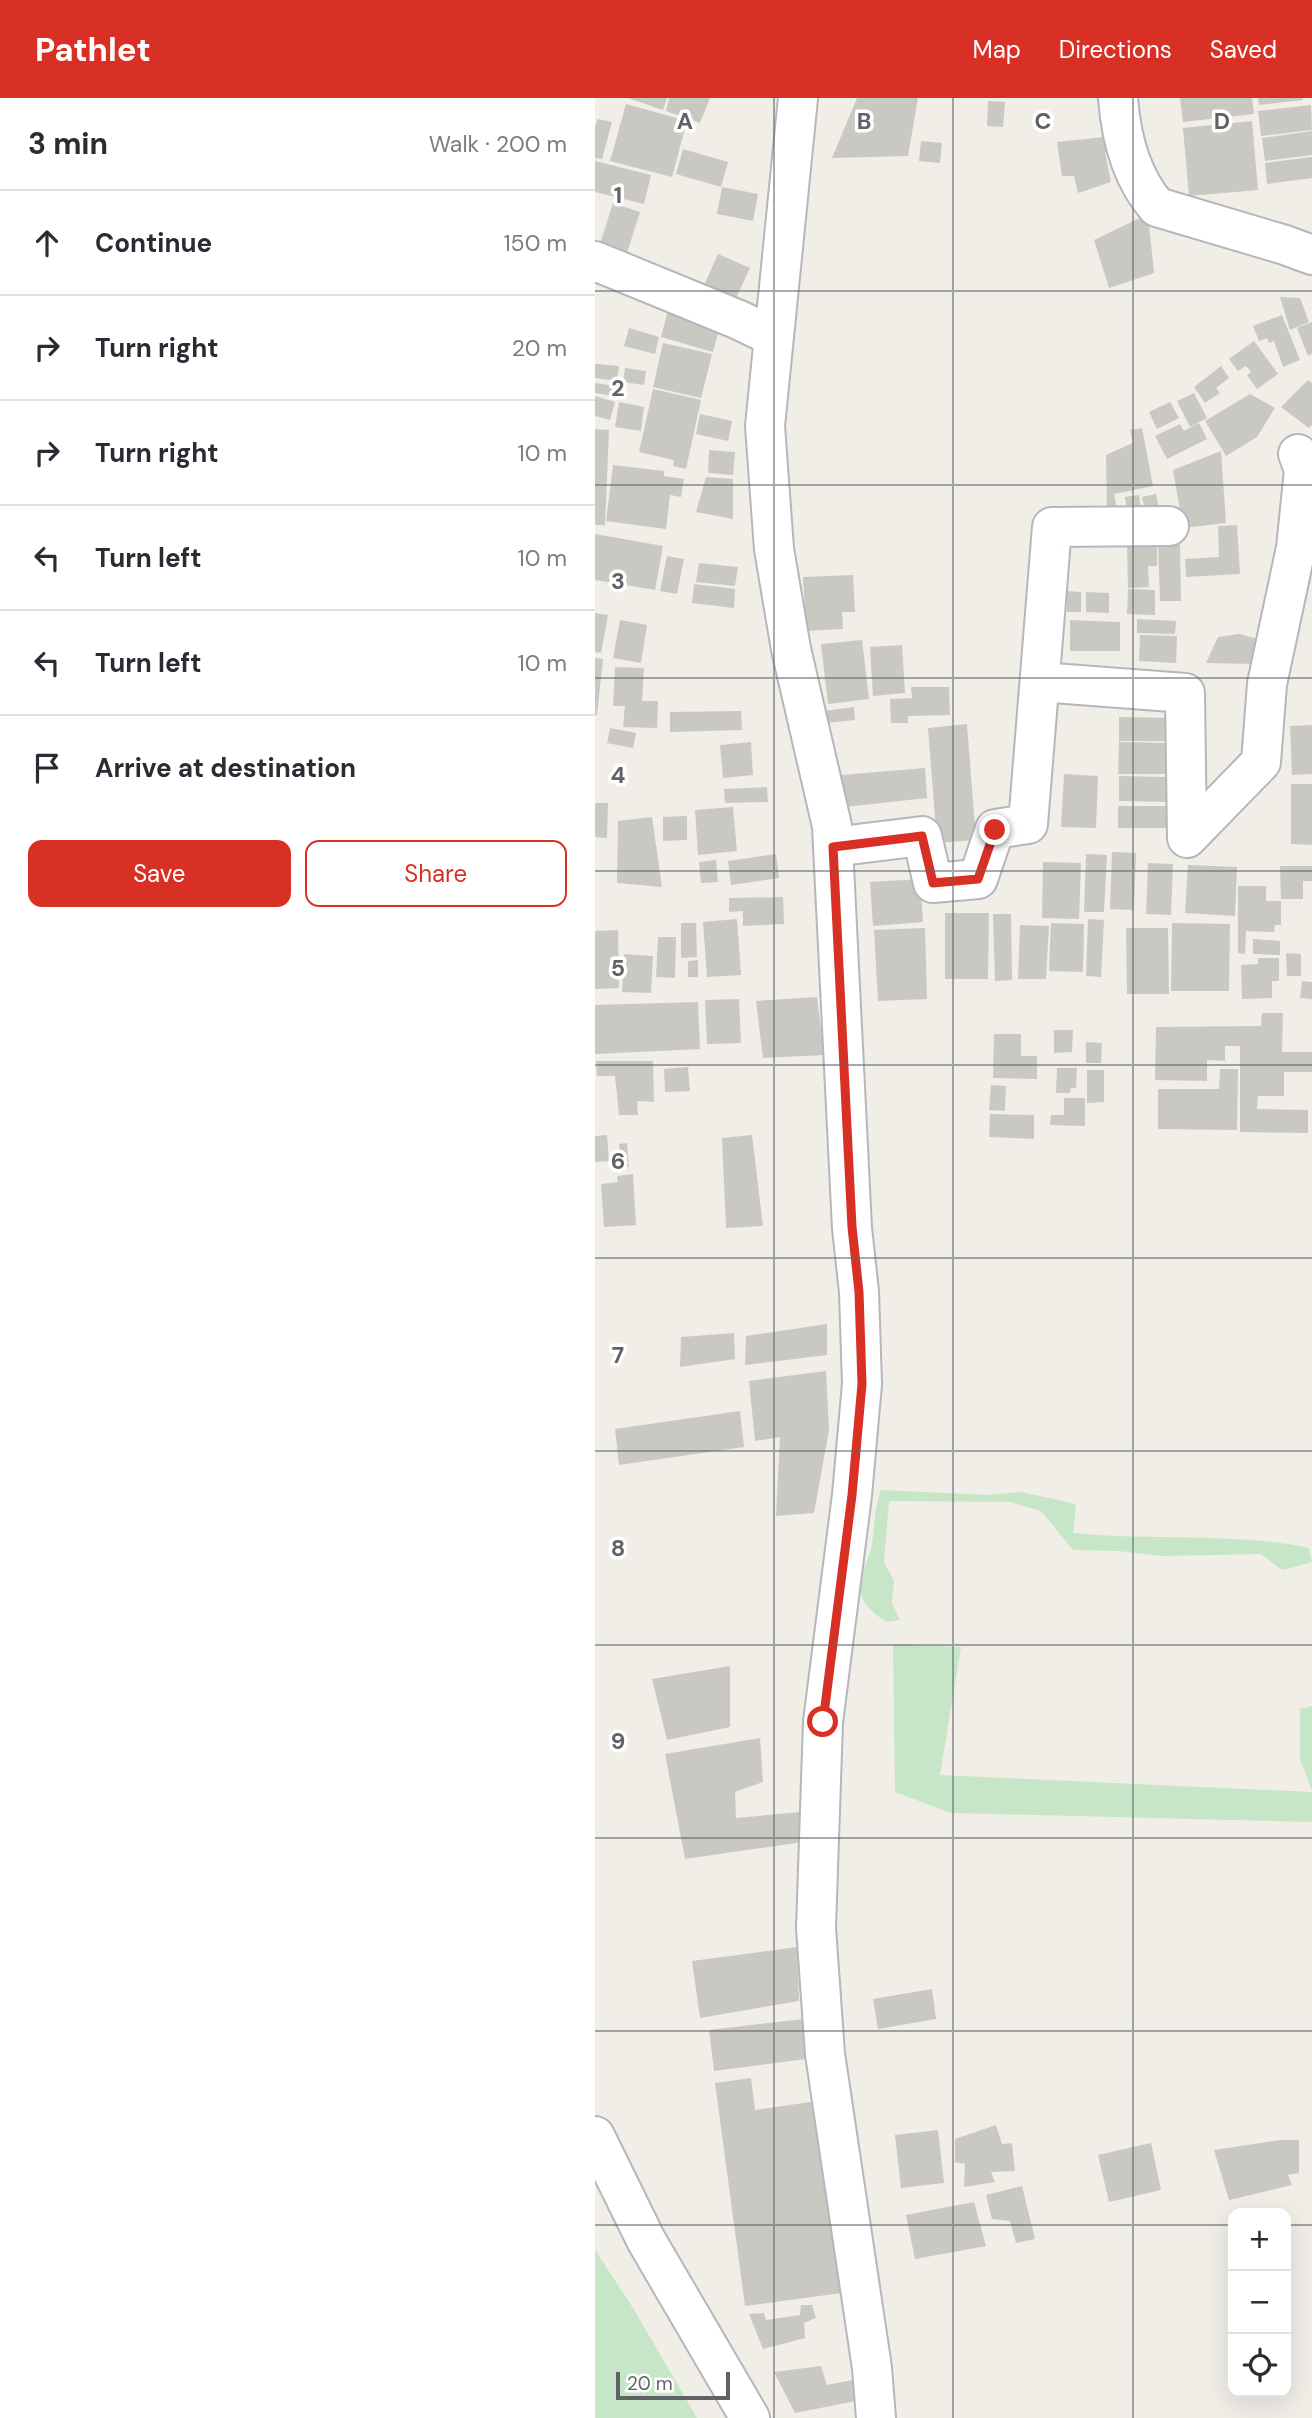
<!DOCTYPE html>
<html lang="en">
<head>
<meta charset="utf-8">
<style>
  body { margin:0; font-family:"DM Sans",sans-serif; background:#f2f2f3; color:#2b2b33 }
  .controls { position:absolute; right:21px; bottom:21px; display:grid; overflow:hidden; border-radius:14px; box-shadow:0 7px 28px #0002 }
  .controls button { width:63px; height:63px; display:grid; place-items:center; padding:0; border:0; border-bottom:2px solid #e1e1e2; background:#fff; color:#2b2b33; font:35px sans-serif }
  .scale { position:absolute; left:21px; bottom:18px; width:114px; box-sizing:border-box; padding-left:7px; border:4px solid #5f6267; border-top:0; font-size:19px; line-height:24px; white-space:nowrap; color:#5f6267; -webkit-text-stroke:5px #fff; paint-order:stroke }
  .stop { position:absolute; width:21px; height:21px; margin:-16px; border:5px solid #d93025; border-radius:50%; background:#fff }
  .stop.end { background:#d93025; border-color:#fff; box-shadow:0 2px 7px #0008 }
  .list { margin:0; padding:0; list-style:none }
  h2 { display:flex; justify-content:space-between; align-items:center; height:91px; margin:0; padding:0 28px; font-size:30px }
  h2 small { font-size:23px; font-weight:400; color:#7c7c81 }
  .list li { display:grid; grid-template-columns:46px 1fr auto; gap:21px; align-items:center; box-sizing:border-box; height:105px; padding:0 28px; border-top:2px solid #e1e1e2 }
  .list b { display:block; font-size:26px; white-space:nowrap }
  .list em { font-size:23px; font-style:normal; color:#7c7c81 }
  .actions { display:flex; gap:14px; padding:21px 28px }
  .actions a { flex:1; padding:16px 0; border:2px solid #d93025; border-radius:14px; text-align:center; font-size:24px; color:#d93025 }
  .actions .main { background:#d93025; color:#fff }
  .icon { flex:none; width:38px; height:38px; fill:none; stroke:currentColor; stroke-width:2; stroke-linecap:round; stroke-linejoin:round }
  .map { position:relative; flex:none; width:717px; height:2320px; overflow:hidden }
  header { display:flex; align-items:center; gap:42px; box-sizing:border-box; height:98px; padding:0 35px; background:#d93025; color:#fff }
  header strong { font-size:33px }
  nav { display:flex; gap:38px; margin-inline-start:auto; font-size:24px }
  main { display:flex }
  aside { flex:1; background:#fff }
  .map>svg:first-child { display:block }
  .green { fill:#c6e6c7 }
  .building { fill:#c9c8c2 }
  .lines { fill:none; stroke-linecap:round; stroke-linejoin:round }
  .minor-casing { stroke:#b4b7bb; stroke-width:42 }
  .minor { stroke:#fff; stroke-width:38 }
  .route { stroke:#d93025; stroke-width:9 }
  .grid { fill:none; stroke:#5f6267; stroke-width:2; stroke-opacity:0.55 }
  .grid-label { font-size:23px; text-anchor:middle; font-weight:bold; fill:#5f6267; stroke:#fff; stroke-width:7; stroke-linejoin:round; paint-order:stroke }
</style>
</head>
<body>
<header>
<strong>Pathlet</strong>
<nav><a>Map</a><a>Directions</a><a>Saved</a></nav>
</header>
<main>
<aside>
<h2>3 min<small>Walk · 200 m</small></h2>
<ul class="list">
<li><svg class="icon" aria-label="ahead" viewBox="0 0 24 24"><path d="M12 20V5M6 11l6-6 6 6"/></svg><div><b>Continue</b></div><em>150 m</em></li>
<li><svg class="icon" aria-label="right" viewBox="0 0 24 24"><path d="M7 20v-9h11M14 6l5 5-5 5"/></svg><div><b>Turn right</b></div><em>20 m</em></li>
<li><svg class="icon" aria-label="right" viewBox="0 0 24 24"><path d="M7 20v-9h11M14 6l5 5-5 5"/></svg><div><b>Turn right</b></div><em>10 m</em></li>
<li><svg class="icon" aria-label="left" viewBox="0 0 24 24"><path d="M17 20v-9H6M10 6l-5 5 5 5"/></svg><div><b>Turn left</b></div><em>10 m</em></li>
<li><svg class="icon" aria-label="left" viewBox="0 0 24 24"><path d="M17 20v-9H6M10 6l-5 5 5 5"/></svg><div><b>Turn left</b></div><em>10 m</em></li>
<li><svg class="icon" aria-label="arrive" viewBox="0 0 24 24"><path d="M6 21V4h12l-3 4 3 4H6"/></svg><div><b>Arrive at destination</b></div></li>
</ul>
<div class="actions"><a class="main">Save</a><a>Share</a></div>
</aside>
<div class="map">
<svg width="717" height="2320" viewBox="0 0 717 2320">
  <rect width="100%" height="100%" fill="#f0eee7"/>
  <path class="green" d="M286,1392L393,1397L426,1394L468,1403L481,1407L478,1435C556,1443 637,1434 714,1450L717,1464L687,1472L666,1456L568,1458L523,1453L478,1452L446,1413L415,1404L294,1403L289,1465L299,1482L297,1505L305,1522L291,1524C283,1518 272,1511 268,1501C259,1483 274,1464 277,1447C280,1428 279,1410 286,1392Z
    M298,1546L366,1549L345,1677L717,1694V1724L356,1715L300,1694Z
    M717,1608V1692L705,1661V1611Z
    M0,2152L38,2210L102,2320H0Z"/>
  <path class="building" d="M33,0H72L68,12Z
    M74,0H115L105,25L71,13Z
    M262,0H323L313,58L237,60Z
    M585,0H657L659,16L588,24Z
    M663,0H708V2L664,7Z
    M393,3L410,4L408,29L392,28Z
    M31,6L92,23L77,79L15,63Z
    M716,7L717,32L666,38L663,13Z
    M3,21L17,24L7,61L0,60V28Z
    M657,23L663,92L594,98L588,30Z
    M717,33V57L670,63L667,40Z
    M518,35L516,53L510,54L516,84L483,95L479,78H467L462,44L509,39Z
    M326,43L347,45L345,65L324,63Z
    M88,51L133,64L126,89L81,76Z
    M717,59V80L672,86L670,65Z
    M0,63L56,77L49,106L0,94Z
    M127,89L163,96L158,123L122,116Z
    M18,105L45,114L32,155L5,146Z
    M553,116L559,175L514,190L499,142Z
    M123,156L155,170L135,213L104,199Z
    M685,199L705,200L714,224L695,232Z
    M75,204L128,218L118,254L66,239Z
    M687,217L705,262L688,269L679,243L674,245L672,240L664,243L658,228Z
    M717,224V256L713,258L702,230Z
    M34,230L64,239L60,256L29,248Z
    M659,243L683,276L662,291L652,277L656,274L651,268L643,273L634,261Z
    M68,245L117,256L106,300L58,289Z
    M0,266L24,268L22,283L0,280Z
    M626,268L634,280L621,290L625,295L610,305L599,289Z
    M30,270L51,273L49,287L28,284Z
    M713,282L717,285V327L714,330L686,309Z
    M0,285L27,289L25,299L0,295Z
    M58,291L106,302L91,371L78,368L79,362L44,354Z
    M599,295L612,320L595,329L582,303Z
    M655,296L680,310L662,339L631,358L610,323Z
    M0,298L20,304L15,322L0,318Z
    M24,304L49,309L46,333L20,329Z
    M575,304L584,320L562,331L554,314Z
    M105,316L137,323L133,343L101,336Z
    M604,325L612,341L572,361L560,338L585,326L589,333Z
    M547,330L558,388L519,396L522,412L512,414L511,357L538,345L535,332Z
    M0,331L14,332L10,427H0Z
    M114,352L140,354L138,377L113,375Z
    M626,353L631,425L588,430L578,372Z
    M18,367L69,373V378L89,381L86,399L75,397L71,431L11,423Z
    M111,379L138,381V421L101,414Z
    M561,396L565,415L551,418L547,399Z
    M544,397L547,417L533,419L530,399Z
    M642,427L645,476L591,479L590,461L624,459L623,428Z
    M0,436L68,448L60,492L0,482Z
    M585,446L586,503H565L563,447Z
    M532,449H562V468H553L554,489L533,490Z
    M72,458L89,461L82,496L65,493Z
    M104,465L143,469L140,488L101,484Z
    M258,477L260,514H247L248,531L211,533L208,479Z
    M99,486L140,491L139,510L97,505Z
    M533,491L560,492V517L532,516Z
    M472,493L486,494V514H472Z
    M491,494L514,495V515L491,514Z
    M0,515L13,517L6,555L0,554Z
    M542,521L581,523L580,536L542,535Z
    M25,522L52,527L46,565L18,560Z
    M475,522L525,524V553H475Z
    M644,536L663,541L659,566L611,565L623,539Z
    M545,537L582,538L581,565L544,563Z
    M267,542L274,601L233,606L226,546Z
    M307,547L310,595L278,598L275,549Z
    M0,560L8,561L2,617H0Z
    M20,569L49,570L47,603H63L62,630L28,629L30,608H18Z
    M316,589H354L355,617L313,618V625H296L295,601L317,600Z
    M259,609L260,622L231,625L230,613Z
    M146,613L147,632L75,634V614Z
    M524,619L581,620V643H524Z
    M372,626L381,742L342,745L333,630Z
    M717,627V676L697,677L695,628Z
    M15,630L41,635L38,650L12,645Z
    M156,644L158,677L128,680L125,647Z
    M524,644L581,645L575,676H523Z
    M330,670L332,700L250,709L247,677Z
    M469,676L503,678L501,730L466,729Z
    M524,678L571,679L572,694H578V704L524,703Z
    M696,686H717V747L696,746Z
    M172,689L173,704L130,705L129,691Z
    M0,705H13L12,740L0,739Z
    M523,708H577L576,730H523Z
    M138,709L142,753L103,757L100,712Z
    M92,718V742L68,743V719Z
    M57,719L67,789L22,785L23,723Z
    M517,754L541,755L539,812L515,811Z
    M181,756L184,780L136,787L133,763Z
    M491,756L512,757L509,814H489Z
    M121,762L123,784L106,785L104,764Z
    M448,764L486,765L484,821L447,820Z
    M553,765L578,766L576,817L551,816Z
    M593,767L642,769L640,818L590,815Z
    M685,768H717V783H708V801H686Z
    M325,781L328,824L278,828L275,784Z
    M643,788H671V803H686V827H680L679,834L651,833L650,856L643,855Z
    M188,799L189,826L148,828V813L134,814V800Z
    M350,815H394L393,881H350Z
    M398,816H416L417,882L400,883Z
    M142,821L146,877L112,879L108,824Z
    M493,821L509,822L506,879L491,878Z
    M86,825H101L102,859L86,860Z
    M456,825L489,826L488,874L454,873Z
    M577,825L635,826L634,893H576Z
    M425,827L454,828L451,881H423Z
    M330,830L332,901L283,903L279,832Z
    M531,830H573L574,896H532Z
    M23,832L24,890L0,891V833Z
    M63,839H81L80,880L61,879Z
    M658,841L685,843V857L658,856Z
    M691,855L706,856V878H692Z
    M29,856L58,858L56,895L27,894Z
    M663,860H684V883H677V900L647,901L646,867L663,866Z
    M103,862V879H93V863Z
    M707,883L717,884V901L705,900Z
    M222,899L229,957L168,960L161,903Z
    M144,901L146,945L112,946L110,902Z
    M103,904L105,951L0,956V907Z
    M667,915H688L687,954H717V974H689V998H663L662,1011L713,1012V1035L645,1034V948H630V963L612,962V983L560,982L561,929L666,928Z
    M459,932H478L477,954L459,955Z
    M399,936H426V958H442V981L398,980Z
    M491,944L507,945L506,965H491Z
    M1,963H58L59,1004L42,1003L43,1017H24L20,978H2Z
    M93,969L95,993L70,994L69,971Z
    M462,970H482L481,990H476L475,995H461Z
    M625,971H643L642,1032L563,1031V991H624Z
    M492,972H509V1004L492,1005Z
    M396,987L411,988L410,1013L394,1012Z
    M469,1000H490V1028L455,1027L456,1017H469Z
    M395,1016L439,1017V1041L394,1039Z
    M12,1037L14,1063L0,1064V1038Z
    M157,1037L168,1128L131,1130L127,1040Z
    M32,1045L34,1069L26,1070L24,1046Z
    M38,1076L41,1127L9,1129L6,1086L23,1084L22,1078Z
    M232,1226V1257L150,1267L151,1238Z
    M139,1235L140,1261L85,1269L86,1239Z
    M231,1273L234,1332L219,1415L181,1418L185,1339L160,1343L154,1283Z
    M145,1313L149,1349L24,1367L20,1331Z
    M135,1568V1629L72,1642L57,1581Z
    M165,1640L168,1684L140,1694L141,1720L205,1714L208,1744L90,1761L70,1656Z
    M202,1849L204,1903L105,1920L97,1863Z
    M337,1891L341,1921L283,1931L278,1901Z
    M217,1920L219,1960L119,1973L114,1932Z
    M156,1980L160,2012L229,2002L254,2194L150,2208L120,1985Z
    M401,2027L407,2046L417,2045L420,2073L396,2074L400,2084L369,2089L370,2066L360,2064V2041Z
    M343,2032L349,2085L306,2090L300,2037Z
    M685,2042H704V2075L693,2077L697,2087L634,2102L619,2052Z
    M556,2045L566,2092L514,2104L503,2057Z
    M427,2088L440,2141L421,2145L415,2123L397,2121L391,2097Z
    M379,2104L391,2148L320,2161L311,2117Z
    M206,2207H217L221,2220L209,2225L210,2240L168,2251L154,2216L169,2215L171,2222L205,2217Z
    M226,2268L232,2287L268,2280L271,2301L200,2315L179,2274Z"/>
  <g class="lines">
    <defs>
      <path id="minor" d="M203,0L170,328L179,451L196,551L237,728L257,1130L264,1194L267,1286L257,1397L228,1624L221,1830L230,1956L277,2270L281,2320
        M523,0C526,40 536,79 562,109L690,147L717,157
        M0,163L144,222L179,239
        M445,584L590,595L592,740L666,664L672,586L701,450L709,372L703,356
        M238,749L327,738L338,785L383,781L400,731L433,726L457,429L574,428
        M0,2038L51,2142L155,2320"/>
    </defs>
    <use href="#minor" class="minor-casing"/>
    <use href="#minor" class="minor"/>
  </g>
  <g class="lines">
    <path class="route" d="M228,1624L257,1397L267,1286L264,1194L257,1129L238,749L327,738L338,785L383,781L400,732"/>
  </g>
  <path class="grid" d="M179,0V2320M358,0V2320M538,0V2320M0,193H717M0,387H717M0,580H717M0,773H717M0,967H717M0,1160H717M0,1353H717M0,1547H717M0,1740H717M0,1933H717M0,2127H638M691,2127H717"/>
  <g class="grid-label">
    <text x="90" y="31">A</text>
    <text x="269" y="31">B</text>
    <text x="448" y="31">C</text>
    <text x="627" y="31">D</text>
    <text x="23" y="105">1</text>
    <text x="23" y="298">2</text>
    <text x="23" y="491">3</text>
    <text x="23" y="685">4</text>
    <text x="23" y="878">5</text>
    <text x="23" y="1071">6</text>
    <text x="23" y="1265">7</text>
    <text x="23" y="1458">8</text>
    <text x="23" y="1651">9</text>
  </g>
</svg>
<div class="controls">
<button>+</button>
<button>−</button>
<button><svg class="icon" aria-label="locate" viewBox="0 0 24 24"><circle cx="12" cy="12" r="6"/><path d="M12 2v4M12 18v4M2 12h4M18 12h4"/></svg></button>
</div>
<div class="scale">20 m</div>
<div class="stop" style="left:228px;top:1624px"></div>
<div class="stop end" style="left:400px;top:732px"></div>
</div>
</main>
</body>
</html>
